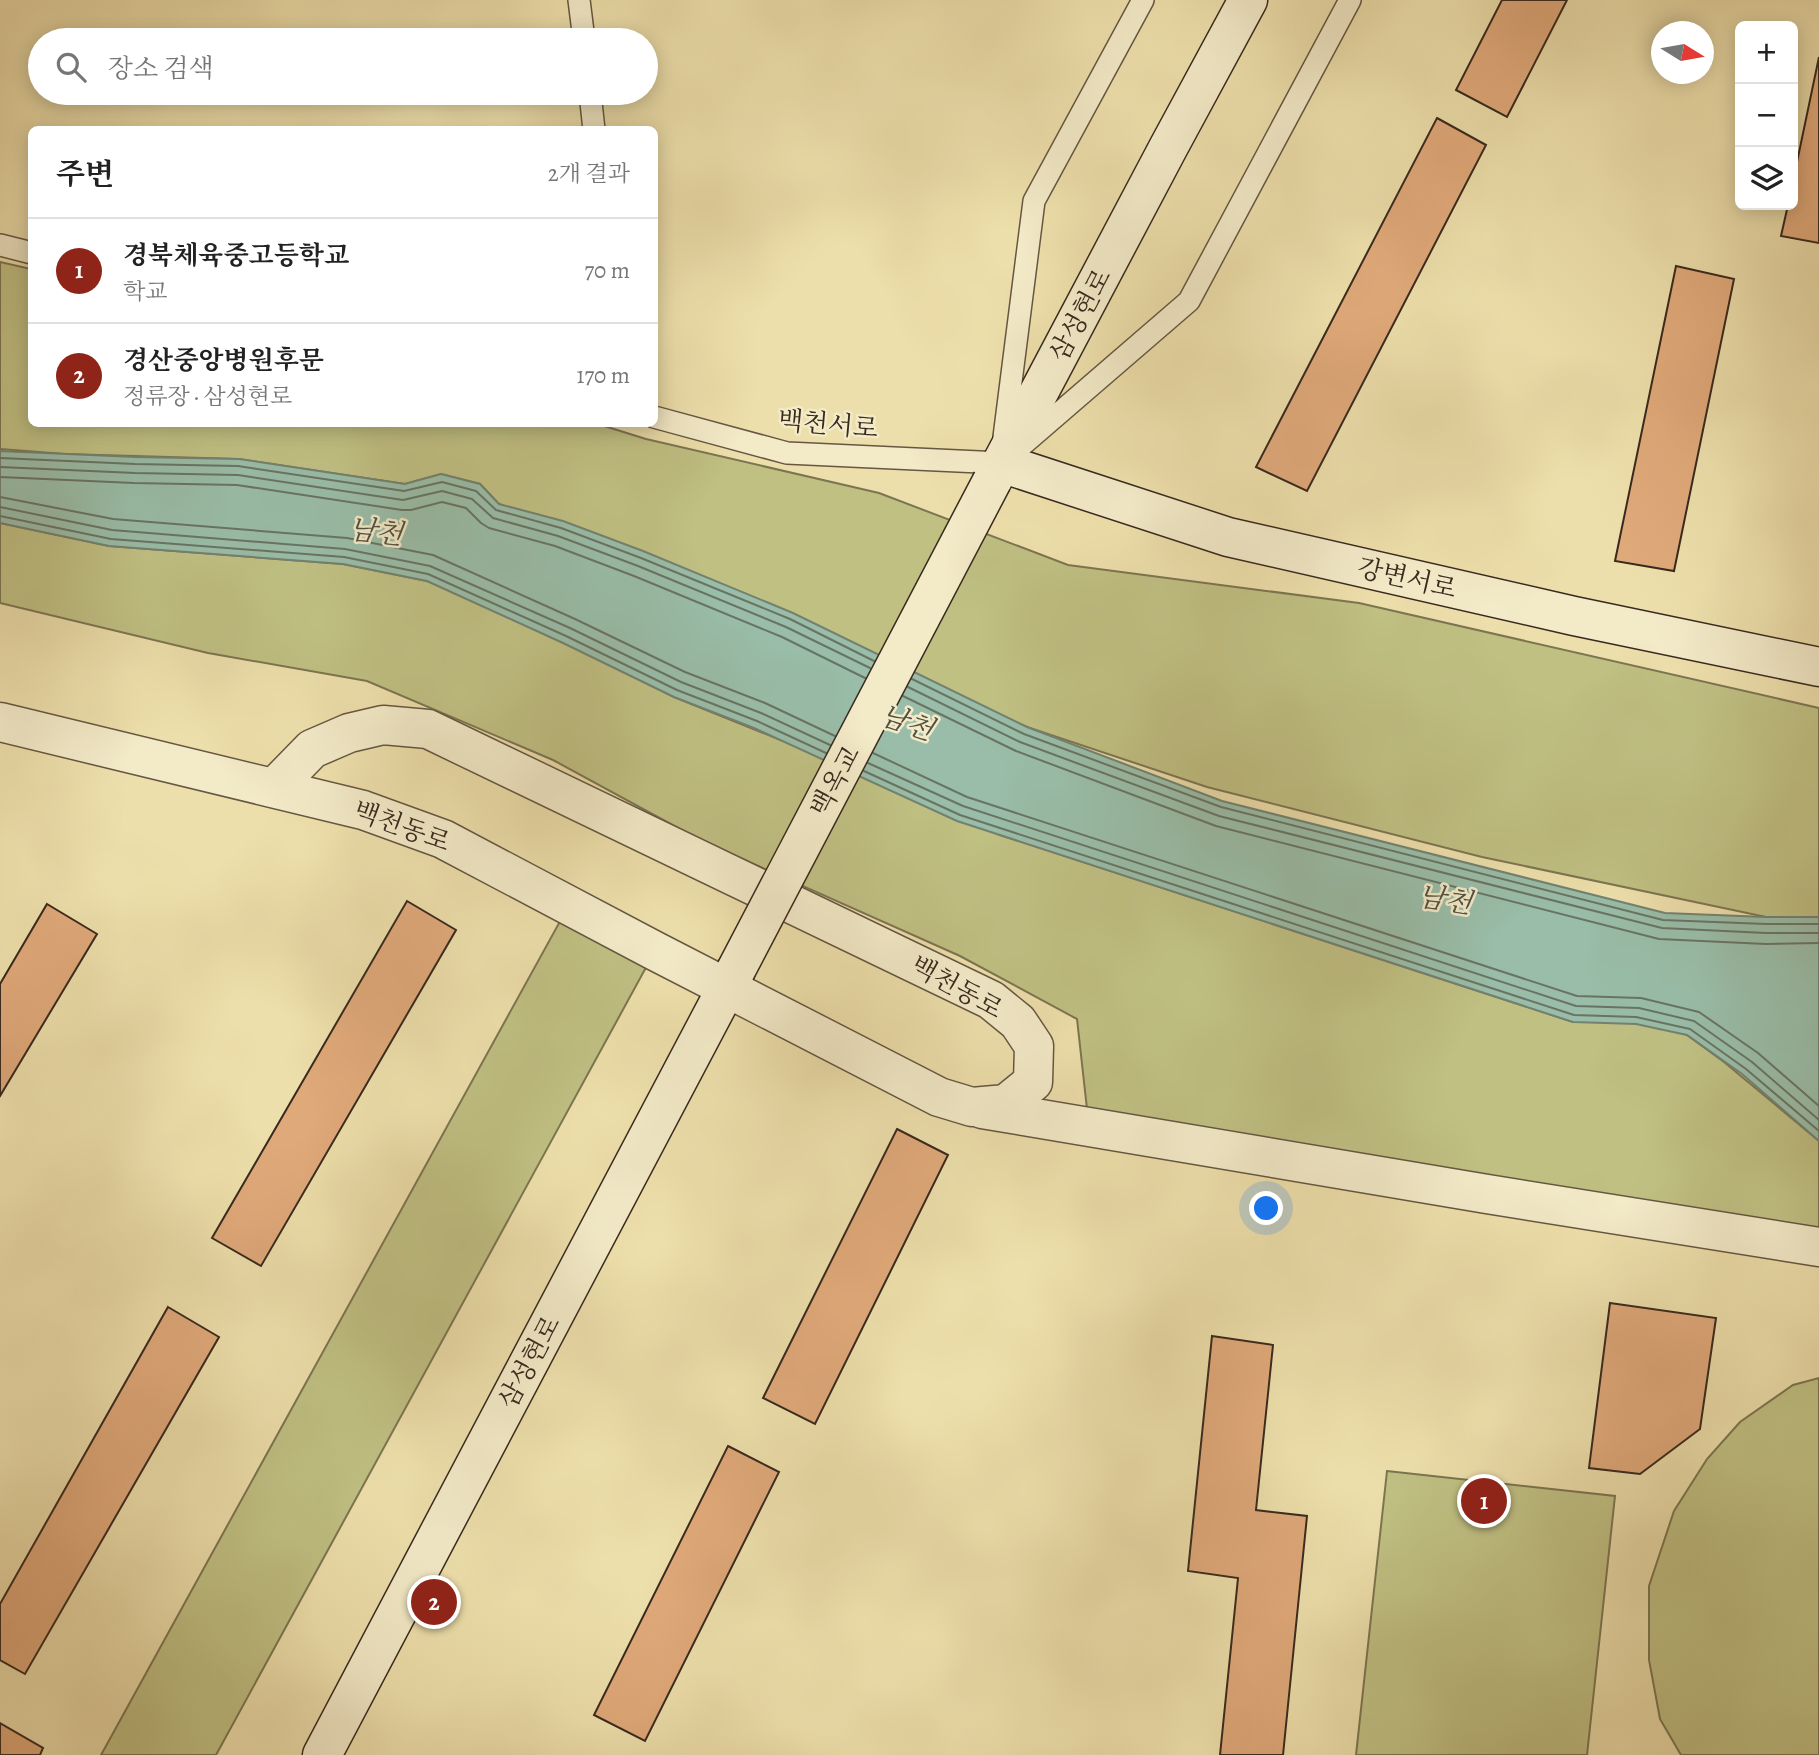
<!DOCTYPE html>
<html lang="ko">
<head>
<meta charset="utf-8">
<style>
  body { margin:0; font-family:Alegreya,"Noto Serif KR",serif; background:#f6f6f6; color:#222 }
  .controls { position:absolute; right:21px; top:21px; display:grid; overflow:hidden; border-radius:10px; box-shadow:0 4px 18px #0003 }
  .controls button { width:63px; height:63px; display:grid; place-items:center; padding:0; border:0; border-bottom:2px solid #e0e0e0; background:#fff; color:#222; font:35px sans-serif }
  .compass { position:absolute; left:1651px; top:21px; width:63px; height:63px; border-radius:50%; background:#fff; box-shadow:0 4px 18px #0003; rotate:101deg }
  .you { position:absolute; left:1267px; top:1209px; width:24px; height:24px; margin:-18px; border:5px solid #fff; border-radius:50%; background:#1a73e8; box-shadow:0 0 0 10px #1a73e833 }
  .badge { display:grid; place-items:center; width:46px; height:46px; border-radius:50%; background:#8f2418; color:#fff; font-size:23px; font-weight:700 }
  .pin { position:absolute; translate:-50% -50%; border:4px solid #fff; box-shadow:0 2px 7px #0006 }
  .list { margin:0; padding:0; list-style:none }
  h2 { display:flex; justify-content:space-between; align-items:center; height:91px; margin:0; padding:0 28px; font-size:30px }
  h2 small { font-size:23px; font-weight:400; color:#767676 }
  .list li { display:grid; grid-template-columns:46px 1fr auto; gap:21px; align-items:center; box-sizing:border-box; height:105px; padding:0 28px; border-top:2px solid #e0e0e0 }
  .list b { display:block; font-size:26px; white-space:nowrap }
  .list p { margin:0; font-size:23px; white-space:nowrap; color:#767676 }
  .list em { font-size:23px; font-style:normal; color:#767676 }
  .icon { flex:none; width:38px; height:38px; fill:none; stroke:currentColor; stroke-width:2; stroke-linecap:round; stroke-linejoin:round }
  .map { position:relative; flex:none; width:1819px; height:1755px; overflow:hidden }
  .search { position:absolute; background:#fff; box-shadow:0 4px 18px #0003; left:28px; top:28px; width:630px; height:77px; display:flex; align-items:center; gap:18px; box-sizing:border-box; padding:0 24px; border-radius:38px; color:#767676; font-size:26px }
  .panel { position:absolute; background:#fff; box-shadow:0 4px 18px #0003; left:28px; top:126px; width:630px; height:301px; border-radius:10px }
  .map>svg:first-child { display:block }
  .green { fill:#c0c083; stroke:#7c7551; stroke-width:2 }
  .water { fill:#99bda8; stroke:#728271; stroke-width:2 }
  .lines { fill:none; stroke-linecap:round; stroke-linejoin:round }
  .shore { stroke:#687464; stroke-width:2 }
  .building { fill:#e0a97a; stroke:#382a1f; stroke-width:2 }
  .lane-casing { stroke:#655742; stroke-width:24 }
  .street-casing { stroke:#655742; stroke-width:41 }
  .secondary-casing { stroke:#382a1f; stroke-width:41 }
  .lane { stroke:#f3eac8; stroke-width:21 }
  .street { stroke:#f3eac8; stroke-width:38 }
  .secondary { stroke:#f3eac8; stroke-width:38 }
  .secondary-bridge-casing { stroke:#382a1f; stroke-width:41; stroke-linecap:butt }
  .secondary-bridge { stroke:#f3eac8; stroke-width:38 }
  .labels { text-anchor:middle; stroke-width:5; stroke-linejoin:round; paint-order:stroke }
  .street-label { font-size:26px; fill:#382a1f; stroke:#f3eac8 }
  .water-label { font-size:28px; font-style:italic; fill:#504f41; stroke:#f3eac8 }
</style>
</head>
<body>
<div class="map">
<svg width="1819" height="1755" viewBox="0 0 1819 1755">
  <rect width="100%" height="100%" fill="#eddfab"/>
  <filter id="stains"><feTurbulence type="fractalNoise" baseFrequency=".00286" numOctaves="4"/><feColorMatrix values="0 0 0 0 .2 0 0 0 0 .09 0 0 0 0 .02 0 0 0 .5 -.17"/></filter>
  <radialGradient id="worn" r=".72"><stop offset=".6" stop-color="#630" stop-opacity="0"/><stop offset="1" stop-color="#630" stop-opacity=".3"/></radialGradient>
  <path class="green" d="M0,262L31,269L32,424H598L646,439L879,493L1068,565L1359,603L1819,708V917H1766L1482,857L1207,787L1027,727L499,504L480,484L441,474L405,484L239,459L64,454L0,449Z
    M0,523L109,546L343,564L427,581L472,596L674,697L793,745L1000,835L1573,1022L1644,1015L1687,1035L1724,1062L1819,1141V1247L1089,1127L1077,1019L960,956L702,841L553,760L367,681L208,653L0,603Z
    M569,905L655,951L216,1755H101Z
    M1819,1378V1755H1681L1660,1719L1649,1660V1586L1674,1511L1707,1459L1740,1422L1793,1385Z
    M1387,1471L1615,1496L1587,1755H1356Z"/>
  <path class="water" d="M0,451L135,457L239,459L405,484L441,474L480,484L499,504L563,521L643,551L793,613L1027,727L1222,801L1665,913L1766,917H1819V1141L1742,1074L1687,1035L1636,1024L1573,1022L957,821L754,728L674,697L563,643L427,581L343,564L109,546L0,523Z"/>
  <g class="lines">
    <path class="shore" d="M0,458L135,464L238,466L404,491L442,482L476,491L496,510L561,528L641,558L790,619L874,661
      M0,467L135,473L238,475L403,500L442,491L472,499L493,518L558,536L638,566L786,627L870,668
      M0,477L134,483L237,485L402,510H411L442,502L466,508L481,523L489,528L555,546L634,576L782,637L865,678
      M0,497L113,519L347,538L433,555L575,619L685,672L765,703L835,736
      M0,507L112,530L345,549L430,566L570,628L681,682L761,713L830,745
      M0,516L111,539L344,557L428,574L566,636L677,690L757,721L826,753
      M912,679L1024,734L1221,807L1663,920L1766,924H1819
      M908,687L1020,742L1219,816L1662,928L1766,933H1819
      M903,696L1016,751L1216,826L1659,939L1766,944L1819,943
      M873,753L967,797L1577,996L1641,998L1699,1012L1758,1053L1819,1106
      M868,763L963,806L1576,1006L1639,1008L1694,1021L1752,1062L1819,1120
      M864,771L960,815L1574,1015L1636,1017L1690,1029L1746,1069L1819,1131"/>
  </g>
  <path class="building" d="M1502,0H1567L1507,117L1456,90Z
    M1819,57V243L1781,236L1788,205H1793V181Z
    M1437,118L1486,145L1307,491L1256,467Z
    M1676,266L1734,279L1674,571L1615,561Z
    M407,901L456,930L261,1266L212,1238Z
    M47,904L97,934L0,1096V984Z
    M897,1129L948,1155L815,1424L763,1398Z
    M1610,1303L1716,1318L1700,1429L1640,1474L1589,1468Z
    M168,1307L219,1337L25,1674L0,1660V1604Z
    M1212,1336L1273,1345L1256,1510L1307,1516L1283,1755H1220L1238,1578L1188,1571Z
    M728,1446L779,1472L645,1741L594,1715Z
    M0,1723L43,1748L40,1755H0Z"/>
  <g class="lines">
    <defs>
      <path id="lane" d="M579,0L584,40
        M590,93L594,130
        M0,245L32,253
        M654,417L787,453L1001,463
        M1004,437L1034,201L1143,0
        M1021,446L1189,301L1350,0"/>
      <path id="street" d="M0,722L363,810L443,839L655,951L939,1097L972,1107L1006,1104L1033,1082L1034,1046L1018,1022L991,1000L428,729L383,725L349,733L312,749L274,788
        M982,1109L1487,1194L1819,1247"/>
      <path id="secondary" d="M1001,463L1228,537L1574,616L1819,667
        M992,481L1168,148L1248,0
        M322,1755L736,970"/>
    </defs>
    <use href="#lane" class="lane-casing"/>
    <use href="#street" class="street-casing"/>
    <use href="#secondary" class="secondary-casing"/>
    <use href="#lane" class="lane"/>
    <use href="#street" class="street"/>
    <use href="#secondary" class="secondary"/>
    <defs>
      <path id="secondary-bridge" d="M736,970L992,481"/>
    </defs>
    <use href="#secondary-bridge" class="secondary-bridge-casing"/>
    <use href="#secondary-bridge" class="secondary-bridge"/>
  </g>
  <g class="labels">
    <g class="street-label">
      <text transform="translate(1080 315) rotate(-62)" y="9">삼성현로</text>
      <text transform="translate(828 424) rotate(5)" y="9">백천서로</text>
      <text transform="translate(1407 578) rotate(13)" y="9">강변서로</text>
      <text transform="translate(835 781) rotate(-62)" y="9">백옥교</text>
      <text transform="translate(402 826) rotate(20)" y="9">백천동로</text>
      <text transform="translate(957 987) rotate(29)" y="9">백천동로</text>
      <text transform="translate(529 1362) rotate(-62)" y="9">삼성현로</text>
    </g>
    <g class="water-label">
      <text transform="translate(376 531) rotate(7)" y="10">남천</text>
      <text transform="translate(907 722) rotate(19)" y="10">남천</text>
      <text transform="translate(1445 899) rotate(9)" y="10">남천</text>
    </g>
  </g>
  <rect width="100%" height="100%" filter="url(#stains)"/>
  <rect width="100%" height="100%" fill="url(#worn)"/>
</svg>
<div class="controls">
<button>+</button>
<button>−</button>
<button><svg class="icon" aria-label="layers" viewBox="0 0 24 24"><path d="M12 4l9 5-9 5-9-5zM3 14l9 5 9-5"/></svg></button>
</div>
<svg class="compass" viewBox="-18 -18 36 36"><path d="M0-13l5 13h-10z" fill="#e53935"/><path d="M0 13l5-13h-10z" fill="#767676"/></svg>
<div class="you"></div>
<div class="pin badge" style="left:1484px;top:1501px">1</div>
<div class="pin badge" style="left:434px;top:1602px">2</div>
<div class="search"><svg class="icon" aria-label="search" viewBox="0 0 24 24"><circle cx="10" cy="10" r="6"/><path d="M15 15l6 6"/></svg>장소 검색</div>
<section class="panel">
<h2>주변<small>2개 결과</small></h2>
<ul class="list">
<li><span class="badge">1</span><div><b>경북체육중고등학교</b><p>학교</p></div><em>70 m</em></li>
<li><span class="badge">2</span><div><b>경산중앙병원후문</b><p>정류장 · 삼성현로</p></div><em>170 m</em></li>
</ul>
</section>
</div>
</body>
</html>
